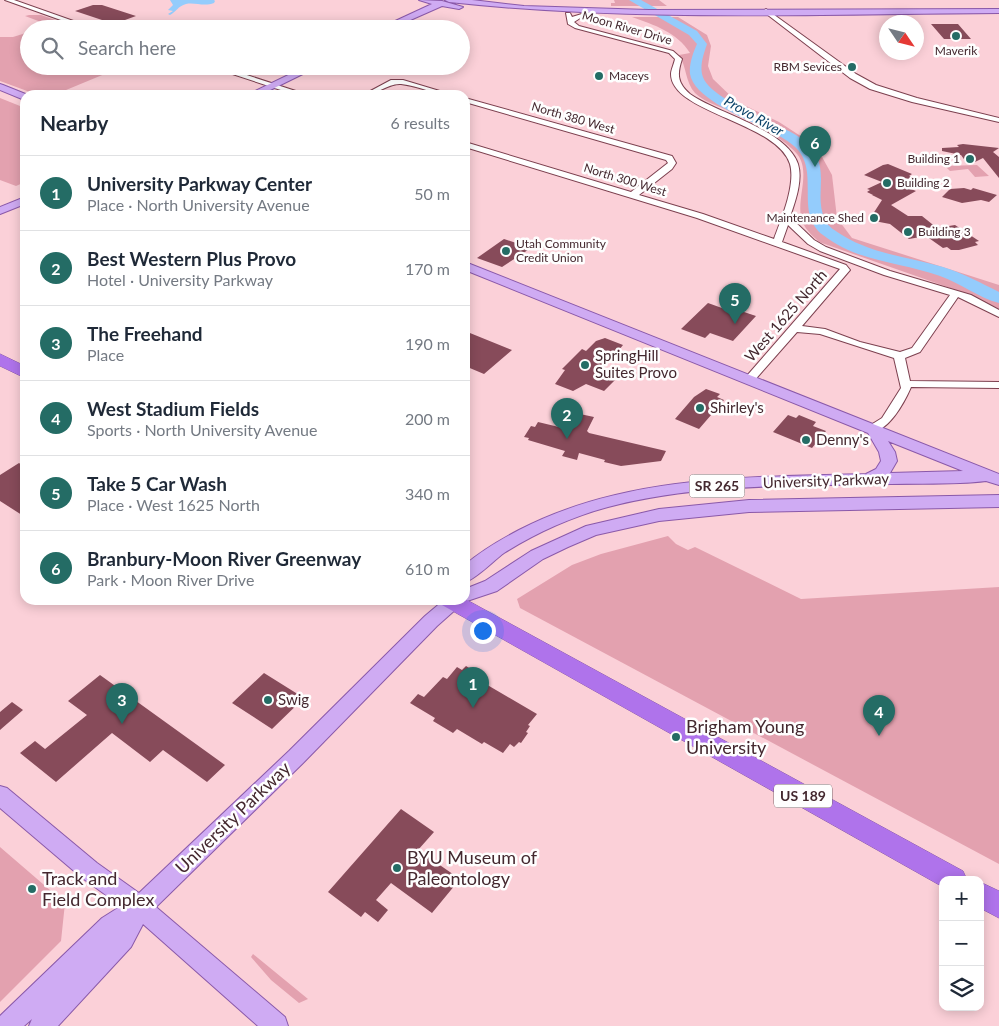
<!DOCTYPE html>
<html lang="en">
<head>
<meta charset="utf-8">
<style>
  body { margin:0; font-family:Lato,sans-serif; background:#f6f6f7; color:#1f2937 }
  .controls { position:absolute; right:15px; bottom:15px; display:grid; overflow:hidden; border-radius:10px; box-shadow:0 2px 12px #0003 }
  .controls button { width:45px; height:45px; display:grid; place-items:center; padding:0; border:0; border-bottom:1px solid #e0e1e3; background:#fff; color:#1f2937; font:25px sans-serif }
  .compass { position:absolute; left:879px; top:15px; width:45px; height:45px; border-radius:50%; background:#fff; box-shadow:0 2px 12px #0003; rotate:125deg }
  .you { position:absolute; left:482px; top:630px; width:18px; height:18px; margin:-12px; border:4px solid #fff; border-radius:50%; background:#1a73e8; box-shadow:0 0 0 8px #1a73e833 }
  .badge { display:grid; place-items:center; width:32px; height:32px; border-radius:50%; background:#246c65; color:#fff; font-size:16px; font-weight:700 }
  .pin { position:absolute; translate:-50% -41px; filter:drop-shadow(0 1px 2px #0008) }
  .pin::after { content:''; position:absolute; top:26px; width:18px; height:15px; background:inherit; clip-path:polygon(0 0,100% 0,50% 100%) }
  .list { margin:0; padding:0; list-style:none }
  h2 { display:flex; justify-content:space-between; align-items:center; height:65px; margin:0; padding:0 20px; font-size:21px }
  h2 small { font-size:16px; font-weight:400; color:#747a83 }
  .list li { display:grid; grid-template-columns:32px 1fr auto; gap:15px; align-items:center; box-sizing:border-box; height:75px; padding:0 20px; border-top:1px solid #e0e1e3 }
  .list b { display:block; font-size:19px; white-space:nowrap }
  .list p { margin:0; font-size:16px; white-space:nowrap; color:#747a83 }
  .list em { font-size:16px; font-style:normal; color:#747a83 }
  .icon { flex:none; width:28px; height:28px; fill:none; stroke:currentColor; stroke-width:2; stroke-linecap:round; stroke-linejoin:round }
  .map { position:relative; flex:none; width:999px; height:1026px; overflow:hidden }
  .search { position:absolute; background:#fff; box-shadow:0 2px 12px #0003; left:20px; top:20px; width:450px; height:55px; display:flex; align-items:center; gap:12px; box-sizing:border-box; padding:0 18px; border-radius:28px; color:#747a83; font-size:19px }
  .panel { position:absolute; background:#fff; box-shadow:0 2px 12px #0003; left:20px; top:90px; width:450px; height:515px; border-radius:15px }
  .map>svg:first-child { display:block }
  .green { fill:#e3a1af }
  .water { fill:#94ccfc }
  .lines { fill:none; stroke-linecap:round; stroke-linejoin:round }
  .river { fill:#94ccfc; fill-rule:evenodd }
  .building { fill:#874b5a }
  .minor-casing { stroke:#7c404f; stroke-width:2 }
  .major-casing { stroke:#8a59a9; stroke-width:2 }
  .highway-casing { stroke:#8a59a9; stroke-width:1 }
  .minor { fill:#fff; fill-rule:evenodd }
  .major { fill:#cfabf3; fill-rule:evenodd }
  .highway { fill:#af73eb; fill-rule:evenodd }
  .poi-dot { fill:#246c65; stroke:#fefefe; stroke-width:2 }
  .labels { text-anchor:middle; stroke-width:5; stroke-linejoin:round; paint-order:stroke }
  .far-street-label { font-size:12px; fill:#44282f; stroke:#fefefe }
  .far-poi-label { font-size:12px; fill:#44282f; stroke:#fefefe; text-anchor:start }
  .far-water-label { font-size:14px; font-style:italic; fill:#0c4369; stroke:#fefefe }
  .shield { fill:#fefefe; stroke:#7c686d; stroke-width:1 }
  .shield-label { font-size:14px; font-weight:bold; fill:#44282f }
  .street-label { font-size:15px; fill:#44282f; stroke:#fefefe }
  .poi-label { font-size:15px; fill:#44282f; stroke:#fefefe; text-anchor:start }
  .near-poi-label { font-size:18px; fill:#44282f; stroke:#fefefe; text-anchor:start }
  .near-street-label { font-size:18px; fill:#44282f; stroke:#fefefe }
</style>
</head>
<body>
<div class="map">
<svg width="999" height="1026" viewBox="0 0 999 1026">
  <rect width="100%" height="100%" fill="#fbd0d8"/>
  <path class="green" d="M614,0H659L667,6H611V3H615Z
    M29,15H41L81,29H37L48,25L46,23L49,22H41L25,16Z
    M632,17H678L707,35L711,46L708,66L713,79L736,101L779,122L816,146L832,175L837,218L852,238L999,285V309L973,296L819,242C812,235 803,228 801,217C797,197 811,171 797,154C782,136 747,120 725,109C715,105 703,101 695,93C685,82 687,67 679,55L690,53C677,32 654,25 632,17Z
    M29,32V66H124L54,95H38L0,81V37H13Z
    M0,98L25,108V182L16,186L0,180Z
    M977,165L989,176L975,177L968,169L950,171L945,166Z
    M668,536L676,544L688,550L695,547L801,599L999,587V864L520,608L517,599L572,565L601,554Z
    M0,847L65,903L61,941L0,1002Z
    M253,954L308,999L299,1003L271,980L251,957Z"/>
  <path class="water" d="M170,0H214L215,1L214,3C204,7 195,2 186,4C178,6 176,12 170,15L168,14L173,11L168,10L173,5Z"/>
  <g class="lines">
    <path class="river" d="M629,0H641L697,31L707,44C704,53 700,64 702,74C707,100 781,123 802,139C835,165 812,192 825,220C828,227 836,231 842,235C872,254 909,257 943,267C963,273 981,283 999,292V303C979,298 960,283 940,276C901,262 857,262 823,235C793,213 822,170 794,146C771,125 696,106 690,74C689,64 693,53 697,44L689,35Z"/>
  </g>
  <path class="building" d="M93,5H102L136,16L114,24L75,11Z
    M931,24H958L971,39H944Z
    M963,144L999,148L993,152L999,157V178L983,158L975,162H966L961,155L942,151V148L959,147L957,145Z
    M888,164L912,174L909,176L912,177L898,184L916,191L891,205L908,216H922L937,228L955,225L979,241L975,242L978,245L959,250H951L947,247L943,248L926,236L909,239L890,224L869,220L882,200L872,195H873L867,192L870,190L867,189L882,182L864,175L883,165Z
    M964,188L971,190L973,188L997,195L989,202L981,200L962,203L942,197L950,189Z
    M504,239L531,248L502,267L477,258Z
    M708,303L733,312L735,309L756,316L733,341L710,333L705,338L681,329Z
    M465,331L512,350L484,374L465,366Z
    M605,338L623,345L619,350L621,351L599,369L601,370L597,373L615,380L604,391L586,384L573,391L555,384L565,370L562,369L582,349L586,351L596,341Z
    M706,389L720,394L717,397L724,400L699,429L675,419L694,397Z
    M580,414L594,417L587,431L589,433L666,451L661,461L621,466L604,462L605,460L579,453L577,460L562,456L565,451L528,440L529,438L524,437L531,426L535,427L538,422L563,428H573Z
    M788,415L796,418L799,415L816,422L813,426L826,431L812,448L773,432Z
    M19,463L25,467V517L0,501V475Z
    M466,666L487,679L484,683L537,714L528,725L530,726L526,732L528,733L521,743L519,742L514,747L510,744L503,753L484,742L482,744L457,729L453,733L433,721L435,718L410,703L418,694L424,697L443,677L447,679L457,667L462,670Z
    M264,673L304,698L272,729L232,703Z
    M100,675L225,765L207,782L163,750L150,762L112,733L56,782L20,753L35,741L45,749L87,715L68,701Z
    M12,702L23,710L0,730V712Z
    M401,809L434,832L418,850L460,879L432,913L391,883L376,900L388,910L378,922L365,912L361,917L328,892Z"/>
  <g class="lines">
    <defs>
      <path id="minor" d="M5,0H14L96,29H86Z
        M766,9L856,74L876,85L917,98L999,118V122L912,102L870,89L850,78L764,12L763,11Z
        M566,13H570L572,17L585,13V15L574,22L579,26L673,51L682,59C677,74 677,83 690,94C718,114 786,129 798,164C803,181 795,202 790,217L814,240L826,247L890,271L971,295L999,310V317L958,297L920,352L905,358L910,381L999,382V388L911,387C905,401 887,436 868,431L866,428L882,418L901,388L894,358L820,334L797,332L753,382H745L744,380L745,378L840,269L697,218L465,147V142L631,192L668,163L666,160L465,102V98L672,156L676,163L672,169L639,195L703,214L774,239C781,220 796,185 790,164C777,122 671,113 671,74C671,70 674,64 675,59L669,53L575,28L568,24ZM788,225L808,244L820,251L884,275L950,295L912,348L900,352L860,342L825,329L802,326L850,270L846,265L782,242Z
        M208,66H219L308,95H296Z
        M391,80H403L453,95C435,95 419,86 401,84C388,83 377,95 363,95Z"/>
      <path id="major" d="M419,0L442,1L463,7L459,9L442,6L390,29H378L432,4Z
        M445,0H472L524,6L649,10L999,9V13C816,14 631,22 449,2Z
        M307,66H319L260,95H247Z
        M0,84L3,85L28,95H25V100L22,99L0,90Z
        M25,197V204L0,214V207Z
        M465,262L999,474V485L986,481C955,485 922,483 891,484C799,486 698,483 608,507C571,517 536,533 504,553C493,561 476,579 465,582V565C481,551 500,540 519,530C625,475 749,477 866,474L876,469L881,461L879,452L868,433L465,270ZM888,441L963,471L890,473L897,461L895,452Z
        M999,495V507L749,512L659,521L596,535L568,547L543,559L497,591L464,602L437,626L303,763L156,907L285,1017L288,1026H258L143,924L131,947L58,1026H29L32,1019L24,1026H0V1016L102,918L121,906L81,877L0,808V786L7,788L97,863L139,893L289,751L425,616L444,600H465V589L485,581L531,551L586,526L659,509L749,500Z"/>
      <path id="highway" d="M0,354L25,366V378L0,366Z
        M465,599L963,871L967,880H943V887L442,605L439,600Z
        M980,882L999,891V918L980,908Z"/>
    </defs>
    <use href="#minor" class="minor-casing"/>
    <use href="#major" class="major-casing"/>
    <use href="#highway" class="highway-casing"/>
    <use href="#minor" class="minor"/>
    <use href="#major" class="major"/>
    <use href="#highway" class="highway"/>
  </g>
  <g class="poi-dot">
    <circle cx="956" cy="36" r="5"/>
    <circle cx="852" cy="67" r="5"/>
    <circle cx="599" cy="76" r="5"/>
    <circle cx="970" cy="159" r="5"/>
    <circle cx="887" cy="183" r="5"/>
    <circle cx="874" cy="218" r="5"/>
    <circle cx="908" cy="232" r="5"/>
    <circle cx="506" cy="251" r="5"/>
    <circle cx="585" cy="365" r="5"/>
    <circle cx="700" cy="408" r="5"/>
    <circle cx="806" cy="440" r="5"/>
    <circle cx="268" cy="700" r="5"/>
    <circle cx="676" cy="737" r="5"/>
    <circle cx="397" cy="868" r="5"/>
    <circle cx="32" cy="889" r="5"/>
  </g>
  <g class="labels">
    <g class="far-street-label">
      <text transform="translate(627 28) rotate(16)" y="4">Moon River Drive</text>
      <text transform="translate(573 118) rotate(16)" y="4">North 380 West</text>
      <text transform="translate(625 180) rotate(17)" y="4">North 300 West</text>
    </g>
    <g class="far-poi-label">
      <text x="956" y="55" text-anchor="middle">Maverik</text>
      <text x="842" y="71" text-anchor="end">RBM Sevices</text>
      <text x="609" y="80">Maceys</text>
      <text x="960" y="163" text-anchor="end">Building 1</text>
      <text x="897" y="187">Building 2</text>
      <text x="864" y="222" text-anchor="end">Maintenance Shed</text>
      <text x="918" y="236">Building 3</text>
      <text x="516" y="248">Utah Community<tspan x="516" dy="14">Credit Union</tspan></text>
    </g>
    <g class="far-water-label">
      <text transform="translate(754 116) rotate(30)" y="5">Provo River</text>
    </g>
    <g class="shield">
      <rect x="689.5" y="474.5" width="55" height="23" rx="4"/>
      <rect x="774" y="784.5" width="58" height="23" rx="4"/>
    </g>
    <g class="shield-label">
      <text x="717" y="491">SR 265</text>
      <text x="803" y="801">US 189</text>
    </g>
    <g class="street-label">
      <text transform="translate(786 316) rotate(-49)" y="5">West 1625 North</text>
      <text transform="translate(826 481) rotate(-2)" y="5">University Parkway</text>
    </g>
    <g class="poi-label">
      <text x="595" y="361">SpringHill<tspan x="595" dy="17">Suites Provo</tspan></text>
      <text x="710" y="413">Shirley's</text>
      <text x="816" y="445">Denny's</text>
      <text x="278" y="705">Swig</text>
    </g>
    <g class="near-poi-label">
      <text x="686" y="733">Brigham Young<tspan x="686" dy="21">University</tspan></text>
      <text x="407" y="864">BYU Museum of<tspan x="407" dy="21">Paleontology</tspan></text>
      <text x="42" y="885">Track and<tspan x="42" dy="21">Field Complex</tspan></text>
    </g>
    <g class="near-street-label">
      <text transform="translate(233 818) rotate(-44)" y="6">University Parkway</text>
    </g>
  </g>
</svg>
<div class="controls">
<button>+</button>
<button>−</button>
<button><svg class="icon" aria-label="layers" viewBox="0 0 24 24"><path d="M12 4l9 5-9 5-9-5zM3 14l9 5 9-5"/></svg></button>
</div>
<svg class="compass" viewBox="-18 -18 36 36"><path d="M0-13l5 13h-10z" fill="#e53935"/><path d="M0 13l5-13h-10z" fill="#747a83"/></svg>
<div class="you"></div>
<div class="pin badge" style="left:473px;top:708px">1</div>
<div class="pin badge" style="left:567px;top:439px">2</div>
<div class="pin badge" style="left:122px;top:724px">3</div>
<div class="pin badge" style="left:879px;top:736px">4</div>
<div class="pin badge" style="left:735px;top:324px">5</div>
<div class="pin badge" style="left:815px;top:167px">6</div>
<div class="search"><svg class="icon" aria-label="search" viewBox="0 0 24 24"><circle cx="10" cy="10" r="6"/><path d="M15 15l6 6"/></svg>Search here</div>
<section class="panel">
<h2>Nearby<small>6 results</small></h2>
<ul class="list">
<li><span class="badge">1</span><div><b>University Parkway Center</b><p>Place · North University Avenue</p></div><em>50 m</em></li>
<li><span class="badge">2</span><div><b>Best Western Plus Provo</b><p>Hotel · University Parkway</p></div><em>170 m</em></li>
<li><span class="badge">3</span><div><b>The Freehand</b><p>Place</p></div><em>190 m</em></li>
<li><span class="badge">4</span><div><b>West Stadium Fields</b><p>Sports · North University Avenue</p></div><em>200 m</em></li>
<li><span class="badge">5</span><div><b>Take 5 Car Wash</b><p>Place · West 1625 North</p></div><em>340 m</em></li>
<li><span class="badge">6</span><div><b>Branbury-Moon River Greenway</b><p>Park · Moon River Drive</p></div><em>610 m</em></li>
</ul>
</section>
</div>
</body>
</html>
